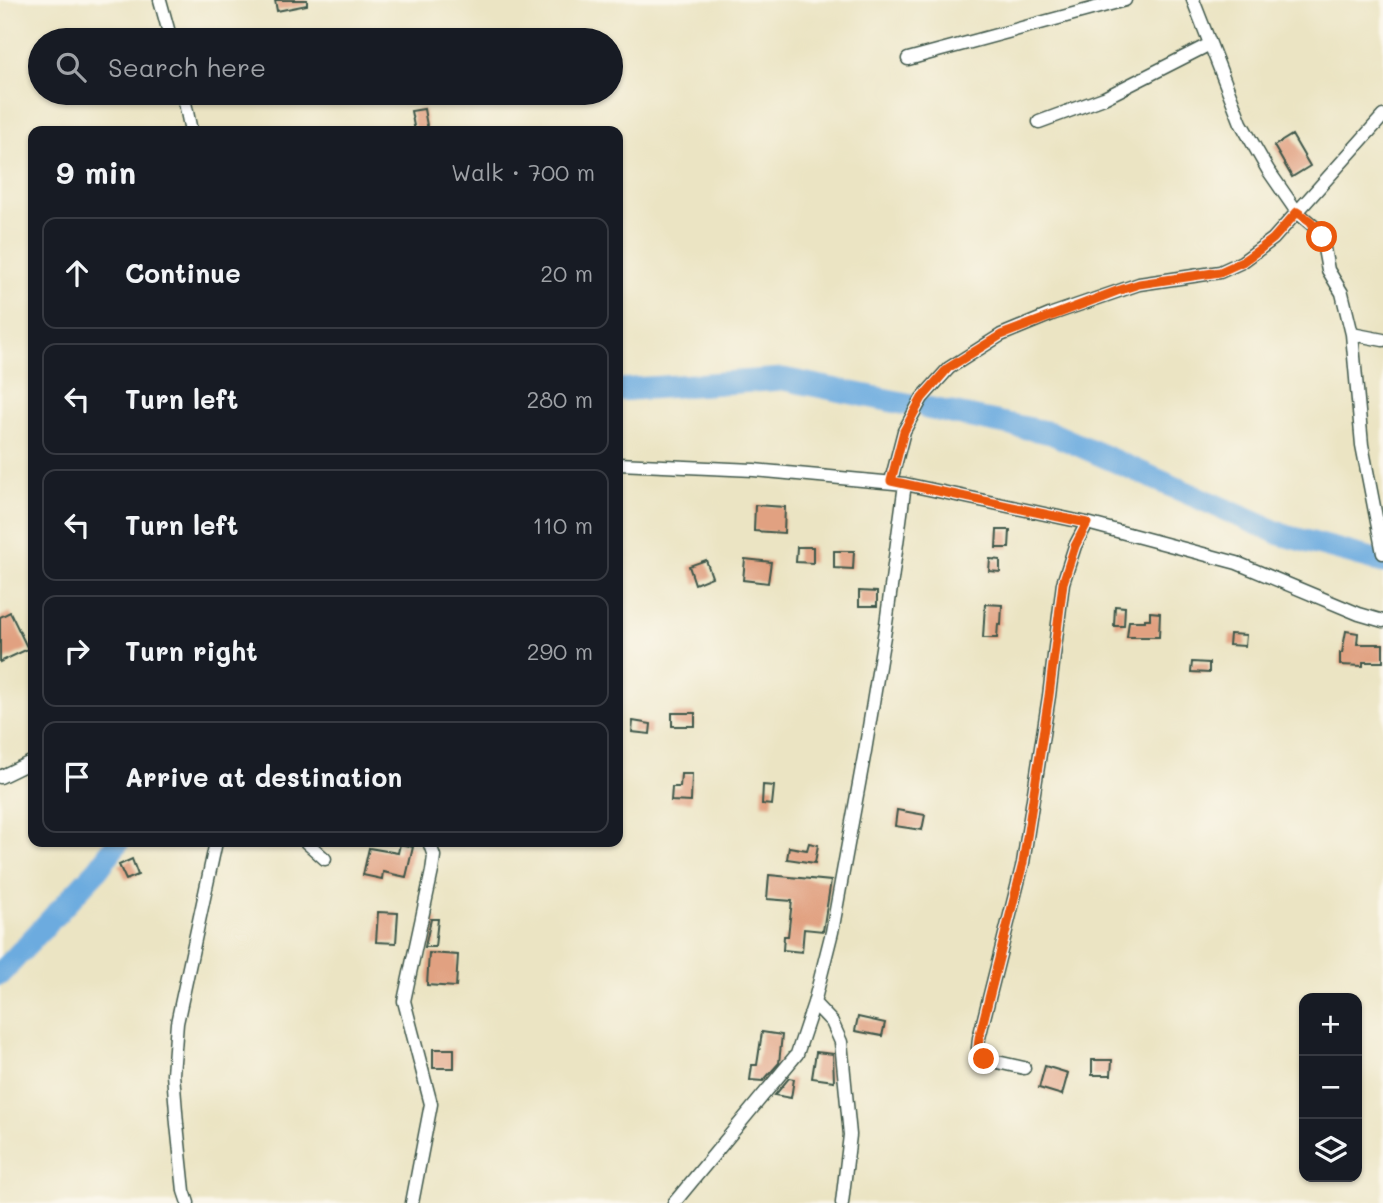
<!DOCTYPE html>
<html lang="en">
<head>
<meta charset="utf-8">
<style>
  body { margin:0; font-family:Mali,sans-serif; background:#242831; color:#f1f3f6 }
  .controls { position:absolute; right:21px; bottom:21px; display:grid; overflow:hidden; border-radius:14px; box-shadow:0 2px 5px #0004 }
  .controls button { width:63px; height:63px; display:grid; place-items:center; padding:0; border:0; border-bottom:2px solid #363941; background:#171b24; color:#f1f3f6; font:35px sans-serif }
  .stop { position:absolute; width:21px; height:21px; margin:-16px; border:5px solid #ea580c; border-radius:50%; background:#fff }
  .stop.end { background:#ea580c; border-color:#fff; box-shadow:0 2px 7px #0008 }
  .list { margin:0; padding:0; list-style:none }
  h2 { display:flex; justify-content:space-between; align-items:center; height:91px; margin:0; padding:0 28px; font-size:30px }
  h2 small { font-size:23px; font-weight:400; color:#9ea1a6 }
  .list li { display:grid; grid-template-columns:46px 1fr auto; gap:21px; align-items:center; box-sizing:border-box; height:112px; margin:0 14px 14px; padding:0 14px; border:2px solid #363941; border-radius:14px }
  .list b { display:block; font-size:26px; white-space:nowrap }
  .list em { font-size:23px; font-style:normal; color:#9ea1a6 }
  .icon { flex:none; width:38px; height:38px; fill:none; stroke:currentColor; stroke-width:2; stroke-linecap:round; stroke-linejoin:round }
  .map { position:relative; flex:none; width:1383px; height:1203px; overflow:hidden }
  .search { position:absolute; background:#171b24; box-shadow:0 2px 5px #0004; left:28px; top:28px; width:595px; height:77px; display:flex; align-items:center; gap:18px; box-sizing:border-box; padding:0 24px; border-radius:38px; color:#9ea1a6; font-size:26px }
  .panel { position:absolute; background:#171b24; box-shadow:0 2px 5px #0004; left:28px; top:126px; width:595px; height:721px; border-radius:14px }
  .map>svg:first-child { display:block }
  .lines { fill:none; stroke-linecap:round; stroke-linejoin:round }
  .river { stroke:#6cabdf; stroke-width:23 }
  .building { fill:#e1a181 }
  .minor-casing { stroke:#3e5649; stroke-width:15 }
  .minor { stroke:#fff; stroke-width:12 }
  .route { stroke:#ea580c; stroke-width:9 }
</style>
</head>
<body>
<div class="map">
<svg width="1383" height="1203" viewBox="0 0 1383 1203">
  <rect width="100%" height="100%" fill="#fbf7ec"/>
  <filter id="ink" filterUnits="userSpaceOnUse"><feTurbulence type="fractalNoise" baseFrequency=".0143" numOctaves="2"/><feDisplacementMap in="SourceGraphic" scale="14" xChannelSelector="R" yChannelSelector="G"/><feConvolveMatrix kernelMatrix="1 2 1 2 8 2 1 2 1" color-interpolation-filters="sRGB"/></filter>
  <filter id="wash" filterUnits="userSpaceOnUse"><feTurbulence type="fractalNoise" baseFrequency=".00686" numOctaves="4" result="noise"/><feDisplacementMap in="SourceGraphic" scale="28" xChannelSelector="R" yChannelSelector="G"/><feGaussianBlur stdDeviation="1.57" result="paint"/><feColorMatrix in="noise" values="0 0 0 0 0 0 0 0 0 0 0 0 0 0 0 0 0 1.4 0 .05"/><feComposite in="paint" operator="in"/></filter>
  <g filter="url(#wash)">
    <rect width="100%" height="100%" fill="#ebe4c3"/>
    <g class="lines">
      <path class="river" d="M618,390L783,379L907,404
        M927,408L1051,433L1283,535L1383,562
        M0,974L98,869L118,842"/>
    </g>
    <g id="blocks">
      <path class="building" d="M275,0H307V5L277,11Z
        M424,109L428,131H415L411,111Z
        M1292,135L1310,166L1292,177L1274,146Z
        M755,505L785,507L784,533L754,531Z
        M997,530H1010L1009,548H996Z
        M797,547H813V563L796,562Z
        M834,551H854L853,569L834,568Z
        M745,559L771,562L768,583L743,580Z
        M990,559L1000,560V572L989,571Z
        M706,560L712,577L695,584L689,566Z
        M859,591L877,592V606H859Z
        M985,604L1002,605L1001,625L998,624L997,638H983Z
        M1115,606L1125,607L1124,626H1114Z
        M10,612L28,649L0,662V617Z
        M1150,612L1160,613L1159,637H1127L1129,621H1145V619H1150Z
        M1346,631L1358,633L1357,644H1383V662H1363V666L1340,665V653H1342Z
        M1230,634L1246,635L1245,646L1229,645Z
        M1192,662L1209,663V673L1191,672Z
        M672,713H695V726H672Z
        M633,721L651,724L650,734L632,732Z
        M681,774H692L691,802L671,801L672,787H680Z
        M763,785L774,786L772,805L762,804Z
        M897,810L925,815L922,830L895,826Z
        M809,843L818,845L815,863L787,859L789,847L807,850Z
        M400,844L413,847L406,877L383,872L382,879L363,875L369,848L398,853Z
        M132,859L138,875L126,880L119,865Z
        M769,875L831,881L823,931L804,929L802,952L783,950L784,936H788L792,901L767,899Z
        M378,912L398,913L396,943L376,942Z
        M431,919H438L435,947H425Z
        M429,953L458,955L456,987L427,985Z
        M858,1017L885,1023L882,1036L855,1031Z
        M762,1032L782,1035L779,1063L763,1081L750,1080L752,1065H757Z
        M433,1049H454V1068H433Z
        M816,1052L833,1054L834,1081L812,1078Z
        M1092,1060H1112L1111,1075H1092Z
        M1045,1066L1068,1073L1062,1095L1039,1088Z
        M789,1078L794,1079L791,1098L775,1095Z"/>
    </g>
  </g>
  <g filter="url(#ink)">
    <use href="#blocks" fill-opacity="0" stroke="#3e5649" stroke-width="2"/>
    <g class="lines">
      <defs>
        <path id="minor" d="M160,0L171,40
          M1193,0L1241,123L1268,170L1297,212L1317,229L1322,238L1328,270L1342,293L1352,334L1362,445L1383,553
          M908,59L1125,0
          M183,93L191,131
          M1039,122L1104,98L1210,44
          M1352,334L1383,340
          M618,464L754,470L905,484L1087,523L1237,563L1359,614L1383,621
          M891,481L904,431L922,398L949,368L1001,335L1052,314L1139,284L1220,272L1242,262L1273,239L1383,116
          M0,777L33,761
          M306,842L325,859
          M814,1003L832,1022L841,1042L850,1135L842,1203
          M1024,1068L984,1059L978,1048L979,1038L1023,863L1049,696L1063,583L1075,546L1087,523
          M188,1203L184,1191L177,1124L173,1074L177,1023L216,842
          M412,1203L431,1104L404,1001L432,871L434,856L429,842
          M674,1203L797,1054L814,1003L832,932L865,751L886,624L905,484"/>
      </defs>
      <use href="#minor" class="minor-casing"/>
      <use href="#minor" class="minor"/>
    </g>
  </g>
  <g class="lines" filter="url(#ink)">
    <path class="route" d="M984,1059L978,1048L979,1038L1023,863L1049,696L1063,583L1075,546L1087,523L891,481L904,431L922,398L948,368L1001,335L1117,291L1139,284L1220,272L1242,262L1260,249L1273,239L1297,212L1310,221L1322,237"/>
  </g>
</svg>
<div class="controls">
<button>+</button>
<button>−</button>
<button><svg class="icon" aria-label="layers" viewBox="0 0 24 24"><path d="M12 4l9 5-9 5-9-5zM3 14l9 5 9-5"/></svg></button>
</div>
<div class="stop" style="left:1322px;top:237px"></div>
<div class="stop end" style="left:984px;top:1059px"></div>
<div class="search"><svg class="icon" aria-label="search" viewBox="0 0 24 24"><circle cx="10" cy="10" r="6"/><path d="M15 15l6 6"/></svg>Search here</div>
<section class="panel">
<h2>9 min<small>Walk · 700 m</small></h2>
<ul class="list">
<li><svg class="icon" aria-label="ahead" viewBox="0 0 24 24"><path d="M12 20V5M6 11l6-6 6 6"/></svg><div><b>Continue</b></div><em>20 m</em></li>
<li><svg class="icon" aria-label="left" viewBox="0 0 24 24"><path d="M17 20v-9H6M10 6l-5 5 5 5"/></svg><div><b>Turn left</b></div><em>280 m</em></li>
<li><svg class="icon" aria-label="left" viewBox="0 0 24 24"><path d="M17 20v-9H6M10 6l-5 5 5 5"/></svg><div><b>Turn left</b></div><em>110 m</em></li>
<li><svg class="icon" aria-label="right" viewBox="0 0 24 24"><path d="M7 20v-9h11M14 6l5 5-5 5"/></svg><div><b>Turn right</b></div><em>290 m</em></li>
<li><svg class="icon" aria-label="arrive" viewBox="0 0 24 24"><path d="M6 21V4h12l-3 4 3 4H6"/></svg><div><b>Arrive at destination</b></div></li>
</ul>
</section>
</div>
</body>
</html>
